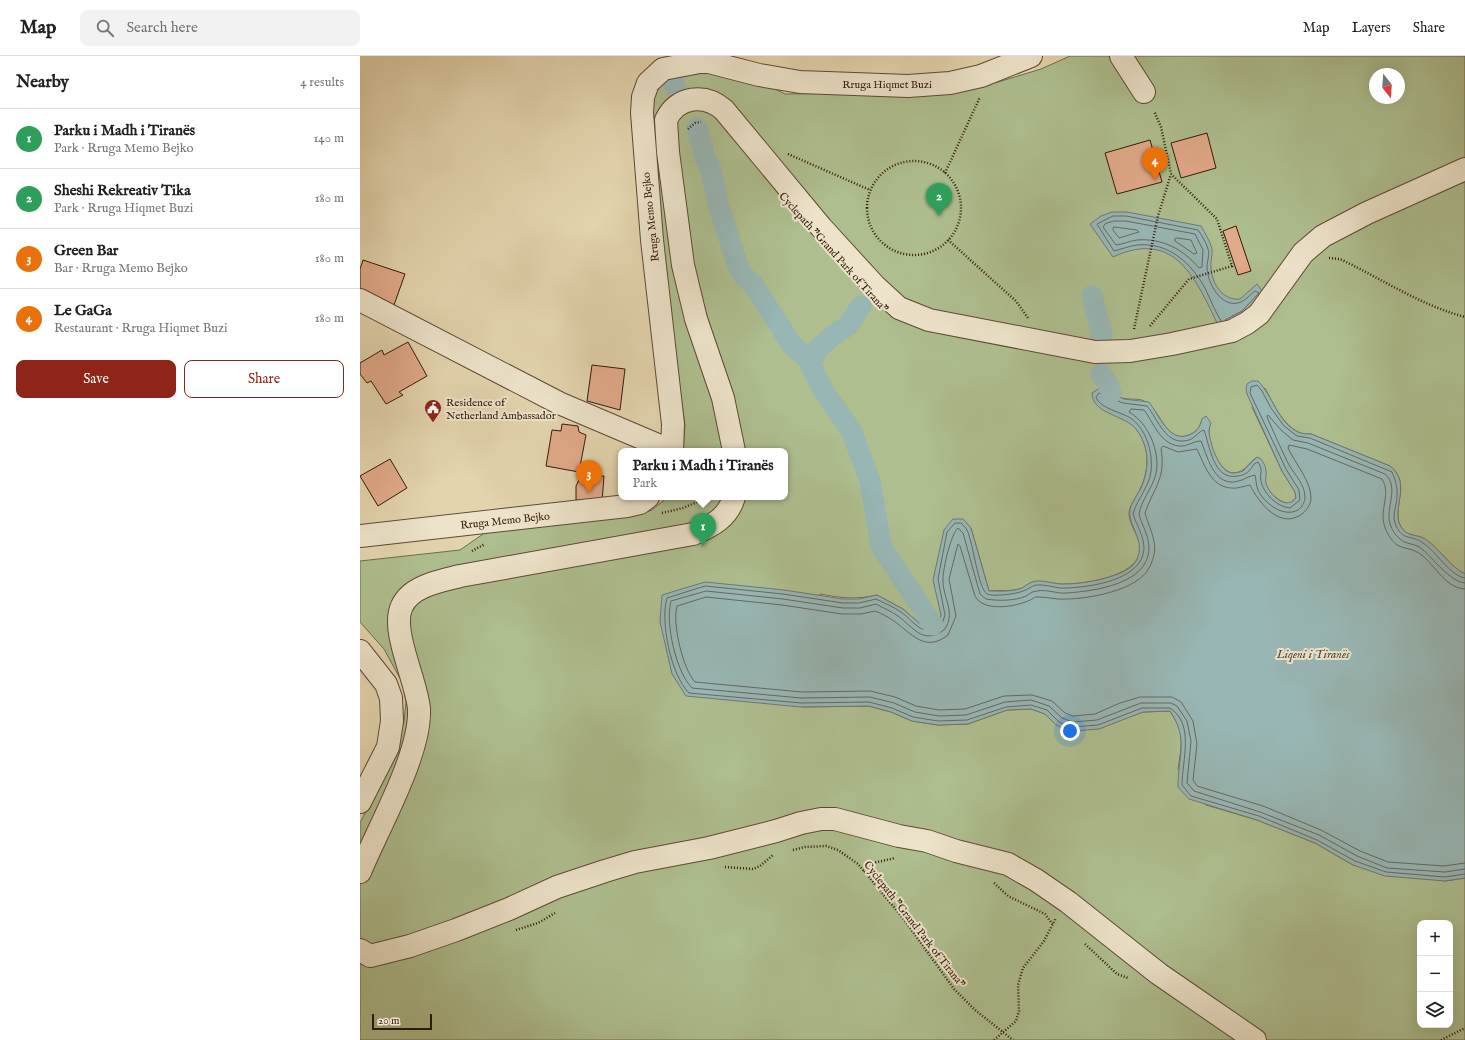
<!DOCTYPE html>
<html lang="en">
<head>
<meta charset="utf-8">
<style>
  body { margin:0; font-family:"IM FELL English",serif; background:#f2f2f2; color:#202124 }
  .controls { position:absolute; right:12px; bottom:12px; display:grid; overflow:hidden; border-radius:8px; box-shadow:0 4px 16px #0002 }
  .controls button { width:36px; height:36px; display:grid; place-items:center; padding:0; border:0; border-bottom:1px solid #e0e0e0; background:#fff; color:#202124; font:20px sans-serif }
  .compass { position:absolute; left:1009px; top:12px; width:36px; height:36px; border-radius:50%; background:#fff; box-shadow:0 4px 16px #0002; rotate:163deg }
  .scale { position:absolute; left:12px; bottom:10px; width:60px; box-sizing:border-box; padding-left:4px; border:2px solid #33190b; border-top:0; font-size:11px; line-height:14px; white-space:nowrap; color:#33190b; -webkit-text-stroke:3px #ede3ca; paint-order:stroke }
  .you { position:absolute; left:710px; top:675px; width:14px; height:14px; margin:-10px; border:3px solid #fff; border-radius:50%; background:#1a73e8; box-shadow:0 0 0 6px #1a73e833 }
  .badge { display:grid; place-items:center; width:26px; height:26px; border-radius:50%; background:#8f2418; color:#fff; font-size:13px; font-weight:700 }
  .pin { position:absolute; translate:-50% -33px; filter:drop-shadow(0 1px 2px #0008) }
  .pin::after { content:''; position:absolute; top:21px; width:14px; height:12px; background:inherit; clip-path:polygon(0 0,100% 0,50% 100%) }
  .popup { position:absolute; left:258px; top:392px; width:170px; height:52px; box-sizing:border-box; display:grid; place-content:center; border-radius:8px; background:#fff; filter:drop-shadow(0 1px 3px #0005); font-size:13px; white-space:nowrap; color:#757577 }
  .popup b { font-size:15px; color:#202124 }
  .popup::after { content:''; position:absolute; left:50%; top:100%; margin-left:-8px; border:8px solid transparent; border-top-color:#fff }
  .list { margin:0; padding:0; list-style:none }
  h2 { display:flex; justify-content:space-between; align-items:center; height:52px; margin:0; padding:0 16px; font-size:17px }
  h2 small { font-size:13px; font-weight:400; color:#757577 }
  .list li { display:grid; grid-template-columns:26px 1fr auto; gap:12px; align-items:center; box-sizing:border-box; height:60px; padding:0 16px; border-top:1px solid #e0e0e0 }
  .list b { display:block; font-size:15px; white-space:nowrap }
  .list p { margin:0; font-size:13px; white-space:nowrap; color:#757577 }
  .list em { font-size:13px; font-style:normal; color:#757577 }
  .actions { display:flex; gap:8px; padding:12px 16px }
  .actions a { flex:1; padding:9px 0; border:1px solid #8f2418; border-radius:8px; text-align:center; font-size:14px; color:#8f2418 }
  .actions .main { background:#8f2418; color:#fff }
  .icon { flex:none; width:22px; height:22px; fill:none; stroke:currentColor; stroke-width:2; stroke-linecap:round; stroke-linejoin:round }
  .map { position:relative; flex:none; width:1105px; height:984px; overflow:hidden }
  header { display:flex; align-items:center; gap:24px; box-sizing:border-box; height:56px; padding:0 20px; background:#fff; border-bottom:1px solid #e0e0e0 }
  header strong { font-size:19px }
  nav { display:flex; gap:22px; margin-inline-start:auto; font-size:14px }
  .search { width:280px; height:36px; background:#f2f2f2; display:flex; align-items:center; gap:10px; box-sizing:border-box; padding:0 14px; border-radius:8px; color:#757577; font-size:15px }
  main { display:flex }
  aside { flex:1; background:#fff }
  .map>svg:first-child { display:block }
  .green { fill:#aebe8f; stroke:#706c4d; fill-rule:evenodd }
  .water { fill:#98b6b4; stroke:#707770 }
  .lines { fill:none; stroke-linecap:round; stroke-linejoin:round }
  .shore { stroke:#666860; stroke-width:1 }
  .canal { stroke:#98b6b4; stroke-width:21 }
  .building { fill:#e1aa8a; stroke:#33190b }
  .minor-casing { stroke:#5f4834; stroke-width:24 }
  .path { stroke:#33190b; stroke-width:2.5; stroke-dasharray:1 2; stroke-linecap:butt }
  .minor { stroke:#ede3ca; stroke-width:22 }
  .labels { text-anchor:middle; stroke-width:4; stroke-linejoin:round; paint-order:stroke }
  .street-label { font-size:11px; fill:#33190b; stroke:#ede3ca }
  .poi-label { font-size:11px; fill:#33190b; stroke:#ede3ca; text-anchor:start }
  .water-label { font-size:12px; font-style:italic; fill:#51483e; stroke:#ede3ca }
</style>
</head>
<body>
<header>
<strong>Map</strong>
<div class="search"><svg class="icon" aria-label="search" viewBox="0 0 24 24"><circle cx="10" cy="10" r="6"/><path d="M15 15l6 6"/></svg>Search here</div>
<nav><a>Map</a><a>Layers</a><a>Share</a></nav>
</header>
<main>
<aside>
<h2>Nearby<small>4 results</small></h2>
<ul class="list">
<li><span class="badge" style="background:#2e9e5b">1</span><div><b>Parku i Madh i Tiranës</b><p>Park · Rruga Memo Bejko</p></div><em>140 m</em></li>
<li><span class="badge" style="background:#2e9e5b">2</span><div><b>Sheshi Rekreativ Tika</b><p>Park · Rruga Hiqmet Buzi</p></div><em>180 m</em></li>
<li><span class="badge" style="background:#e8710a">3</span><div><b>Green Bar</b><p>Bar · Rruga Memo Bejko</p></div><em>180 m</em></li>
<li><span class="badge" style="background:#e8710a">4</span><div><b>Le GaGa</b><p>Restaurant · Rruga Hiqmet Buzi</p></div><em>180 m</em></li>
</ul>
<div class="actions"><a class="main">Save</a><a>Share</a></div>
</aside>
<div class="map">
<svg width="1105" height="984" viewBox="0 0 1105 984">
  <rect width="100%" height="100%" fill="#e3d4ae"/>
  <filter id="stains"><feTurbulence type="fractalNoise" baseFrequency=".005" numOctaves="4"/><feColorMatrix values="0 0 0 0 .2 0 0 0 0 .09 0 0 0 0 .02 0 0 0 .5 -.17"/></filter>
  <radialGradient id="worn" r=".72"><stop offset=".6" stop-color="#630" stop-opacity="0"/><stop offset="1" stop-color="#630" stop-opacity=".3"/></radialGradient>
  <path class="green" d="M710,0H1105V518C1089,510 1080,493 1065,483C1057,478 1047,481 1041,471C1030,453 1053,428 1030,410L951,378C947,378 941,378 938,376C922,368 913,347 905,332L892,351L922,415L935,436L936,442L929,448C916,445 901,431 906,417L897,401C888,407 886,416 874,417C859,418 845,382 850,370L842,363C840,371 837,376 829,379C805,389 801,352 784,345C778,342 769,344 762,342C754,340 747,335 740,332V351C749,356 762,360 770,367C790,383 791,412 780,433C777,441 769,449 769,458C770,476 793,492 770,511C756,522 724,528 706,528C696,529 685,524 676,526C670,526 667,529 662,532C652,536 639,534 629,535L611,472L584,474L578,542L581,559L578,568L568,571L559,567L543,553L517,539C495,544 482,542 460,538L442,651L509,650L531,656L552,665L578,669L608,668L647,654L671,653L685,658L696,669L752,667L783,656L810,655C825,678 822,687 818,713L846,749L897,764L955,787L993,809L1085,825L1105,822V984H0V767L35,697L44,665L46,646L42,626L24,593L0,566V505L100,494L126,476L275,460L292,454L308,441H425V395H323L325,369L306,236L290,58L293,39L306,22L343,13L405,28L425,38L586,36L638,26L681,13ZM1015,18H1039V42H1015ZM1060,867H1090V969H1060Z"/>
  <path class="water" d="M752,156H767L841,170C845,177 850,185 852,193C853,199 850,205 851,212C852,228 863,245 880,243L897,228L904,238L885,258L859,271C836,224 816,172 753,201L730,168L741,160Z
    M892,325H898C913,340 918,367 938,376C942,378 947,378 951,378L1030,410C1053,428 1030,453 1041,471C1047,481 1057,478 1065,483C1080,493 1089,510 1105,518V822L1085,825L1025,820L993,809L955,787L897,764L829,743L818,731C818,700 829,683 810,655L783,656L739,673L713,675L706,674L696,669L685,658L671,653L647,654L608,668L578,669L552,665L531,656L509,650L441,651L326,640L312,618L300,566L302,539L345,526L424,534L483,543H499L517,539L543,553L559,567L568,571L578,568L581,559L573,524L584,474L593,463H603L611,472L629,535C639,535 652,536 662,532C667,529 670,526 676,525C685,524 696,529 706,528C723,528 768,521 776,505C788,483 764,468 771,450C774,444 777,439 780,434C790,414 790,391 776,373C765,359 732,358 732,337L740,332L764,343L789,346C799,359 809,387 829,379C837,376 840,371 842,363L846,360L851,367C850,370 849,373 849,376C850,387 859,417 873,417C876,417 880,416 883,415L897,401L901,403C903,406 906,410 906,415C907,420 904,424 907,430C912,441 927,454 936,442L935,436L922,415L887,338L886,333L887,328Z"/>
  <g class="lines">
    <path class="shore" d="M754,165H766L835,178L843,194L842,211L839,212C823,193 802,182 777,184C770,185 763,188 756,189L743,171L745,168Z
      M754,171L777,174L779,176L759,182L753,174Z
      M817,182L831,184L837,197L834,198L815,185V183Z
      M861,265C855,255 850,243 845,232C831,207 809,186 777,189C769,190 762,193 754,195L737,168L753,160H766L838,174C842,180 846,186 848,193C850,199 847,205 847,211C847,227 862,254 881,246C886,244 891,238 895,235L899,237L882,255L865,264
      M1105,522C1090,520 1076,495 1063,487C1051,478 1042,486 1035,467C1032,458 1037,449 1037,440C1038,432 1035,423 1032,416L950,382L937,380L924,370L911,352L902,335L897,329L891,331L890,337L926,413L939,434L940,444L930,452C917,451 903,437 901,425C899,416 904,416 898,406L894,408C890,415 886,419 878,420C853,425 850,390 844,374C839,375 835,382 829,384C806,391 798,363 787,350L763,347L739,337L736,341C740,353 762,356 772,363C787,375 793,397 791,416C789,431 777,443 773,458C777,470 784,480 784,493C782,524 731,531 707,532C697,533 686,528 676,529C671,530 668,534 663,535C657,538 632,541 627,538C618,532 613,486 607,474C606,472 603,469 601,467H595L587,476L578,523L585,559L581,571C561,581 556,567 541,556C534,551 524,547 516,543L499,547H483L423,538L345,530L307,542C300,566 311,619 329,637L441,647L509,646L532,652L553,661L578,665L607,664L646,651L671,649L687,654L699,666L707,670L713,671L738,669L782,652H810C835,668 822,705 822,729L831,740L899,760L957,784L995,805L1026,816L1085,821L1105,818
      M1105,527C1090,526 1073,502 1062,493C1056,487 1046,489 1040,483C1035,479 1032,474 1030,468C1025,452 1040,431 1025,418L948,387L933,384L921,374L908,359L907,361C914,377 921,393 929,409C935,419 945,429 945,441C945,446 942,451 938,454C923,462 904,447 898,434C896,429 896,423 895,419C888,420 883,425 874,426C853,428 847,399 841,385C833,385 827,391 819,390C800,388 794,367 784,354L771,353L769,356C789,367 802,399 795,421C791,434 781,445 779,458C782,470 789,479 789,493C788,528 734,535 707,537C697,538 687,533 677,535C672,535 670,538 666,540C655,545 638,545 626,543L620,538L603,477L598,472C591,478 583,512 583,523C582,541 597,557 584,574C563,589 554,572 538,560C531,555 523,552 516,548L500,552H483L423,543L346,535L311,545C305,567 316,616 332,632L441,642L510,641L534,647L555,656L579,660L606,659L645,646L671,644L689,650L702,662L713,666L737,664L781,647H811L817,650L827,665L831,685L827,727L834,735L900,756L959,779L997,800L1027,812L1085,816L1105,813
      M1105,533C1083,532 1074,505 1057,496C1051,492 1043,493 1037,489C1030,483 1026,476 1024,468C1020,453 1031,437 1022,423L947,393L929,389L928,392C935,407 951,425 951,442C951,448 947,454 942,458C920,474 899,447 890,429C884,430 877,433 871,432C851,431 844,408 837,393L818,396L803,390L801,392C806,423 794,431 785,457C791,478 801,490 789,512C778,534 729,543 706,543C697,544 688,541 679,541C674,540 672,544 668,545C654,551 623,556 615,540L600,490L598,488L589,523L596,560L588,579C565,597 552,578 534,565C528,561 521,557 515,555L501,558H482L422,549L346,541L317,550C312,568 323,613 335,626L442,636L510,635L535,641L556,650L579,654L605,653L644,640L672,639L692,645L705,657L713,660L735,658L760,647L780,641H812L821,646L833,665L837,688L833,724L837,730L903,750L961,774L1000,795L1028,806L1084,810L1105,807"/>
    <path class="canal" d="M312,22L319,41
      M337,72L345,101L350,111L359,151L379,213L384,220L393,228L432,289L448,303L464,336L491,374L510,425L521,490L573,569
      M732,240L742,279L738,291
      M450,307L459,292L472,280L489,269L501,250
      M741,318L748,328L751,337"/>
  </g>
  <path class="building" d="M847,77L856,112L821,122L811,87Z
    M790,84L802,126L757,138L745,97Z
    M876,170L891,215L878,219L863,175Z
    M3,204L45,218L34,249L0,237V213Z
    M48,286L67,320L39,336L43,339L26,348L11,325L7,327L0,318V307L22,294L24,299Z
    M232,309L265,313L260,354L227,345Z
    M202,368L218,370L219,376L226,379L219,416L186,410L192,374L201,375Z
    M30,403L47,432L18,450L0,420Z
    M234,415L235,420H244L242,446L216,444V430L223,416Z"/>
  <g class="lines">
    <defs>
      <path id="minor" d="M761,0L784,36
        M0,244L199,347L312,395
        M312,395L313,368L292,184L282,57L283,41L288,27L303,13L345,5L399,19L440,26L548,30L590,27L621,20L671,0
        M374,395L363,342L336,263L323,209L308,96L306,64C317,40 345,37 364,54L461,171L514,229L539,252L569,264L735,296L770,295L812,288L872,275L887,267L899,258L943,197L963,180L1007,157L1105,113
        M0,480L267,450L280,447L288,441
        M0,595L26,628L31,642L32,665L28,691L0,746
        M0,816C18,772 61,698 59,653C57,625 30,574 42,550C51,530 80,525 100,520L333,478C352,470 368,462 374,441
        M0,894L10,900L50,890L96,874L149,853L197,831L245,815L275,806L349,792L416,775L441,767L461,763H475L539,780L567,785L596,795L648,808L676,824L708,846L799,918L895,984"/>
    </defs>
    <use href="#minor" class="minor-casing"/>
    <path class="path" d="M328,73L335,67L341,66
      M428,98L510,134
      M507 152a47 47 0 1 1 94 0a47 47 0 1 1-94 0Z
      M585,117L620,41
      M588,184L656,245L668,262
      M969,202L980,203C1022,223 1060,249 1105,261
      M790,270L829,223L872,210L857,163L811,118
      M774,273L798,160L811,118L801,71L794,55
      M302,457L323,452L349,441
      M112,495L125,488
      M433,794L445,791L466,790L478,794L498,808L543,862L594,933L615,954L653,984
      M365,811L393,813L400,810L413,799
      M504,816L513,807L535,802
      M634,827L648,840L685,858L693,869
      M156,874L178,867L195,857
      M725,888L757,918L768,922
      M634,984L656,965L659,955L658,929L663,912L684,885L696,862
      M1081,984L1105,972"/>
    <use href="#minor" class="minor"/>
  </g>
  <defs>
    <symbol id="civic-pin" viewBox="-11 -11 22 30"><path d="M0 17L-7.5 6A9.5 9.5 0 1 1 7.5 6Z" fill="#8f2418" stroke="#ede3ca"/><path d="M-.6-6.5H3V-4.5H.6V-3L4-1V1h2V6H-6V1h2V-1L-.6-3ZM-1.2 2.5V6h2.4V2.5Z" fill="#fff"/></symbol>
  </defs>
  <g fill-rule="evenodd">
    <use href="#civic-pin" x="63" y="342" width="20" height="27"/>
  </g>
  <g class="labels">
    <g class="street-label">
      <text x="527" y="32">Rruga Hiqmet Buzi</text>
      <text transform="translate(290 161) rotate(-96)" y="4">Rruga Memo Bejko</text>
      <text transform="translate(474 196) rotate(48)" y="4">Cyclepath "Grand Park of Tirana"</text>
      <text transform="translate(145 464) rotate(-6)" y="4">Rruga Memo Bejko</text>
      <text transform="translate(555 868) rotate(52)" y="4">Cyclepath "Grand Park of Tirana"</text>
    </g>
    <g class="poi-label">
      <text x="86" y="350">Residence of<tspan x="86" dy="13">Netherland Ambassador</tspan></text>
    </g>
    <g class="water-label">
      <text x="953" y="602">Liqeni i Tiranës</text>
    </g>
  </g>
  <rect width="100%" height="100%" filter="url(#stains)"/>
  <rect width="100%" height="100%" fill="url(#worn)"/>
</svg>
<div class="controls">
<button>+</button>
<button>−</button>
<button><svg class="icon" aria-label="layers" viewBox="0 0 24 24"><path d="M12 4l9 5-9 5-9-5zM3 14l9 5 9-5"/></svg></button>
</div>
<svg class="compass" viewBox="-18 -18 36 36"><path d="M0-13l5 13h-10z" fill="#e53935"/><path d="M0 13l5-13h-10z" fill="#757577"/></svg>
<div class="scale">20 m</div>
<div class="you"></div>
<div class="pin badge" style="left:343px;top:490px;background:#2e9e5b">1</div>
<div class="popup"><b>Parku i Madh i Tiranës</b>Park</div>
<div class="pin badge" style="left:579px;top:160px;background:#2e9e5b">2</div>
<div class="pin badge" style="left:229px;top:437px;background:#e8710a">3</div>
<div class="pin badge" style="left:795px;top:124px;background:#e8710a">4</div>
</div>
</main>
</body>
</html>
